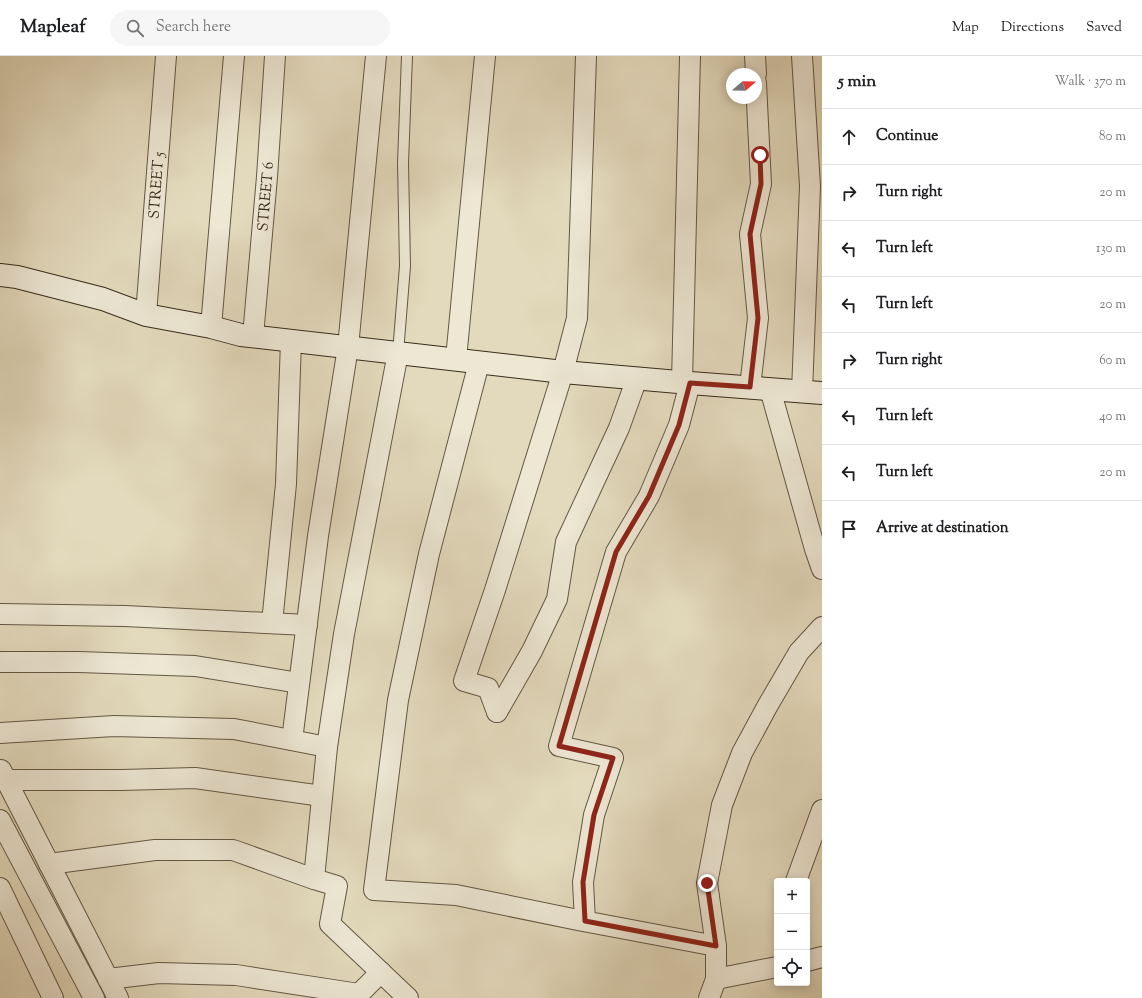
<!DOCTYPE html>
<html lang="en">
<head>
<meta charset="utf-8">
<style>
  body { margin:0; font-family:"Sorts Mill Goudy",serif; background:#f6f6f6; color:#202124 }
  .controls { position:absolute; right:12px; bottom:12px; display:grid; overflow:hidden; border-radius:4px; box-shadow:0 2px 10px #0003 }
  .controls button { width:36px; height:36px; display:grid; place-items:center; padding:0; border:0; border-bottom:1px solid #e0e0e0; background:#fff; color:#202124; font:20px sans-serif }
  .compass { position:absolute; left:726px; top:12px; width:36px; height:36px; border-radius:50%; background:#fff; box-shadow:0 2px 10px #0003; rotate:70deg }
  .stop { position:absolute; width:12px; height:12px; margin:-9px; border:3px solid #8f2418; border-radius:50%; background:#fff }
  .stop.end { background:#8f2418; border-color:#fff; box-shadow:0 1px 4px #0008 }
  .list { margin:0; padding:0; list-style:none }
  h2 { display:flex; justify-content:space-between; align-items:center; height:52px; margin:0; padding:0 16px; font-size:17px }
  h2 small { font-size:13px; font-weight:400; color:#757577 }
  .list li { display:grid; grid-template-columns:26px 1fr auto; gap:12px; align-items:center; box-sizing:border-box; height:56px; padding:0 16px; border-top:1px solid #e0e0e0 }
  .list b { display:block; font-size:15px; white-space:nowrap }
  .list em { font-size:13px; font-style:normal; color:#757577 }
  .icon { flex:none; width:22px; height:22px; fill:none; stroke:currentColor; stroke-width:2; stroke-linecap:round; stroke-linejoin:round }
  .map { position:relative; flex:none; width:822px; height:942px; overflow:hidden }
  header { display:flex; align-items:center; gap:24px; box-sizing:border-box; height:56px; padding:0 20px; background:#fff; border-bottom:1px solid #e0e0e0 }
  header strong { font-size:19px }
  nav { display:flex; gap:22px; margin-inline-start:auto; font-size:14px }
  .search { width:280px; height:36px; background:#f6f6f6; display:flex; align-items:center; gap:10px; box-sizing:border-box; padding:0 14px; border-radius:22px; color:#757577; font-size:15px }
  main { display:flex }
  aside { flex:1; background:#fff }
  .map>svg:first-child { display:block }
  .lines { fill:none; stroke-linecap:round; stroke-linejoin:round }
  .lane-casing { stroke:#645744; stroke-width:12 }
  .street-casing { stroke:#645744; stroke-width:22 }
  .secondary-casing { stroke:#392b1b; stroke-width:24 }
  .lane { stroke:#ede7d4; stroke-width:10 }
  .street { stroke:#ede7d4; stroke-width:20 }
  .secondary { stroke:#ede7d4; stroke-width:22 }
  .route { stroke:#8f2418; stroke-width:5 }
  .labels { text-anchor:middle; stroke-width:4; stroke-linejoin:round; paint-order:stroke }
  .street-label { font-size:15px; fill:#392b1b; stroke:#ede7d4 }
</style>
</head>
<body>
<header>
<strong>Mapleaf</strong>
<div class="search"><svg class="icon" aria-label="search" viewBox="0 0 24 24"><circle cx="10" cy="10" r="6"/><path d="M15 15l6 6"/></svg>Search here</div>
<nav><a>Map</a><a>Directions</a><a>Saved</a></nav>
</header>
<main>
<div class="map">
<svg width="822" height="942" viewBox="0 0 822 942">
  <rect width="100%" height="100%" fill="#e3dabd"/>
  <filter id="stains"><feTurbulence type="fractalNoise" baseFrequency=".005" numOctaves="4"/><feColorMatrix values="0 0 0 0 .2 0 0 0 0 .09 0 0 0 0 .02 0 0 0 .5 -.17"/></filter>
  <radialGradient id="worn" r=".72"><stop offset=".6" stop-color="#630" stop-opacity="0"/><stop offset="1" stop-color="#630" stop-opacity=".3"/></radialGradient>
  <g class="lines">
    <defs>
      <path id="lane" d="M398,297L405,210L403,107L407,0"/>
      <g id="street">
        <path d="M755,0L756,18"/>
        <path id="s1" d="M146,259L166,0"/>
        <path d="M211,271L234,0"/>
        <path id="s2" d="M253,280L267,121L275,0"/>
        <path d="M398,297L344,578L327,691L314,823L337,830L330,868L408,942"/>
        <path d="M456,303L485,0"/>
        <path d="M479,307L429,498L398,644L374,834L456,839L578,864L716,890V923"/>
        <path d="M682,326L690,0"/>
        <path d="M750,331L758,262L750,178L761,128L756,27"/>
        <path d="M770,333L815,493L822,513"/>
        <path d="M802,336L810,130L802,0"/>
        <path d="M0,558L125,560L307,569"/>
        <path d="M272,567L286,428L291,285"/>
        <path d="M0,606H79L195,610L299,627"/>
        <path d="M497,656L488,632L464,625L495,534L563,316L577,262L586,0"/>
        <path d="M497,656L532,595L557,543L566,486L619,372L637,322"/>
        <path d="M0,677L114,670L234,673L327,691"/>
        <path d="M292,684L318,480L348,291L376,0"/>
        <path d="M1,714L118,942"/>
        <path d="M6,724H121L195,722L322,740"/>
        <path d="M0,764L94,942"/>
        <path d="M49,808L155,794H233L314,823"/>
        <path d="M796,825L822,754"/>
        <path d="M0,832L53,942"/>
        <path d="M585,865L583,826L594,759L613,702L559,690L616,496L649,440L679,369L690,327"/>
        <path d="M716,890L707,827L722,749L742,697L768,649L799,596L822,571"/>
        <path d="M807,905L822,901"/>
        <path d="M108,923L159,917L236,919L359,938L381,916"/>
        <path d="M709,942L716,923L777,911"/>
      </g>
      <path id="secondary" d="M0,219L17,221L103,243L146,259L211,271L241,279L563,316L690,327L822,337"/>
    </defs>
    <use href="#lane" class="lane-casing"/>
    <use href="#street" class="street-casing"/>
    <use href="#secondary" class="secondary-casing"/>
    <use href="#lane" class="lane"/>
    <use href="#street" class="street"/>
    <use href="#secondary" class="secondary"/>
  </g>
  <g class="lines">
    <path class="route" d="M707,827L716,890L585,865L583,826L594,759L613,702L559,690L616,496L649,440L679,369L690,327L750,331L758,262L750,178L761,128L760,99"/>
  </g>
  <g class="labels">
    <g class="street-label">
      <text dy="5" stroke="none"><textPath href="#s1" startOffset="130">STREET 5</textPath></text>
      <text dy="5" stroke="none"><textPath href="#s2" startOffset="140">STREET 6</textPath></text>
    </g>
  </g>
  <rect width="100%" height="100%" filter="url(#stains)"/>
  <rect width="100%" height="100%" fill="url(#worn)"/>
</svg>
<div class="controls">
<button>+</button>
<button>−</button>
<button><svg class="icon" aria-label="locate" viewBox="0 0 24 24"><circle cx="12" cy="12" r="6"/><path d="M12 2v4M12 18v4M2 12h4M18 12h4"/></svg></button>
</div>
<svg class="compass" viewBox="-18 -18 36 36"><path d="M0-13l5 13h-10z" fill="#e53935"/><path d="M0 13l5-13h-10z" fill="#757577"/></svg>
<div class="stop" style="left:760px;top:99px"></div>
<div class="stop end" style="left:707px;top:827px"></div>
</div>
<aside>
<h2>5 min<small>Walk · 370 m</small></h2>
<ul class="list">
<li><svg class="icon" aria-label="ahead" viewBox="0 0 24 24"><path d="M12 20V5M6 11l6-6 6 6"/></svg><div><b>Continue</b></div><em>80 m</em></li>
<li><svg class="icon" aria-label="right" viewBox="0 0 24 24"><path d="M7 20v-9h11M14 6l5 5-5 5"/></svg><div><b>Turn right</b></div><em>20 m</em></li>
<li><svg class="icon" aria-label="left" viewBox="0 0 24 24"><path d="M17 20v-9H6M10 6l-5 5 5 5"/></svg><div><b>Turn left</b></div><em>130 m</em></li>
<li><svg class="icon" aria-label="left" viewBox="0 0 24 24"><path d="M17 20v-9H6M10 6l-5 5 5 5"/></svg><div><b>Turn left</b></div><em>20 m</em></li>
<li><svg class="icon" aria-label="right" viewBox="0 0 24 24"><path d="M7 20v-9h11M14 6l5 5-5 5"/></svg><div><b>Turn right</b></div><em>60 m</em></li>
<li><svg class="icon" aria-label="left" viewBox="0 0 24 24"><path d="M17 20v-9H6M10 6l-5 5 5 5"/></svg><div><b>Turn left</b></div><em>40 m</em></li>
<li><svg class="icon" aria-label="left" viewBox="0 0 24 24"><path d="M17 20v-9H6M10 6l-5 5 5 5"/></svg><div><b>Turn left</b></div><em>20 m</em></li>
<li><svg class="icon" aria-label="arrive" viewBox="0 0 24 24"><path d="M6 21V4h12l-3 4 3 4H6"/></svg><div><b>Arrive at destination</b></div></li>
</ul>
</aside>
</main>
</body>
</html>
